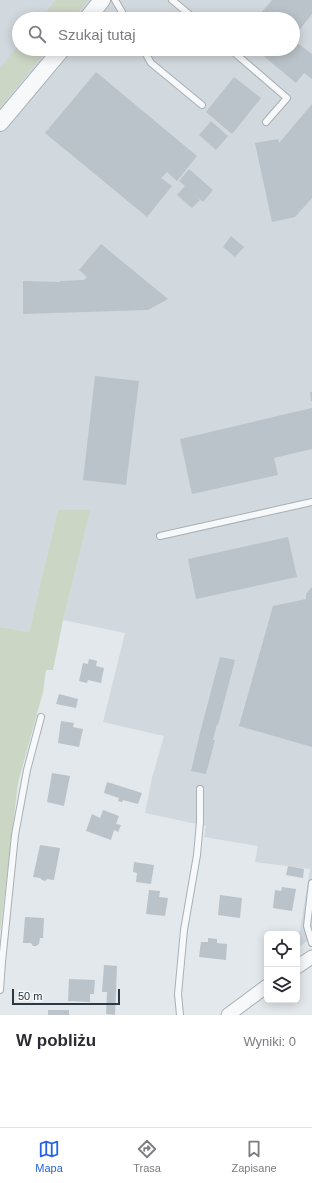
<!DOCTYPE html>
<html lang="pl">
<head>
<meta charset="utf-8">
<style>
  body { margin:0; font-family:Helvetica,sans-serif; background:#f2f2f3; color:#2b2b33 }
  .controls { position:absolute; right:12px; bottom:12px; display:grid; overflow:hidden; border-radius:6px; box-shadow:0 2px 10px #0003 }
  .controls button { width:36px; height:36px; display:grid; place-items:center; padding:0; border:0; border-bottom:1px solid #e1e1e2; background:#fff; color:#2b2b33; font:20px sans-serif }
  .scale { position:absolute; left:12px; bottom:10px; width:108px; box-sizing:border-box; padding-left:4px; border:2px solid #2b3944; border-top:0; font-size:11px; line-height:14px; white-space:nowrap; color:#2b3944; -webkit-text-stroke:3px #f3f7f9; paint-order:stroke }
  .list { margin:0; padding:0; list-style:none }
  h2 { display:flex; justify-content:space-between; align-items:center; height:52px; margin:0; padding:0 16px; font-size:17px }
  h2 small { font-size:13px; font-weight:400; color:#7c7c81 }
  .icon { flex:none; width:22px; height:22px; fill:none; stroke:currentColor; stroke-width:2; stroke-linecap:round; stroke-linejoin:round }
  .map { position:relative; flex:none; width:312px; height:1015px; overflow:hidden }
  .search { position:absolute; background:#fff; box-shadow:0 2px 10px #0003; left:12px; right:12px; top:12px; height:44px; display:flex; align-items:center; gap:10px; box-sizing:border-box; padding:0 14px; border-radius:22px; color:#7c7c81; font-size:15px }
  .sheet { height:112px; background:#fff }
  nav { display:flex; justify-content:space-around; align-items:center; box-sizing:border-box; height:56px; border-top:1px solid #e1e1e2; background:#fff; font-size:11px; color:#7c7c81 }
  nav a { display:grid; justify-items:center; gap:2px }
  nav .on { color:#2563eb }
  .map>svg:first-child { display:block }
  .built { fill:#d1d8de; fill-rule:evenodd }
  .green { fill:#ccd6c4 }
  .building { fill:#bac3c9 }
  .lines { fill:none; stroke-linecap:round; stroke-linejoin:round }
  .service-casing { stroke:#a8b0b6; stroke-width:8 }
  .minor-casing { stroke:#a8b0b6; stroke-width:15 }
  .tertiary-casing { stroke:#a8b0b6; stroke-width:18 }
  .service { stroke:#f6f8fa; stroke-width:6 }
  .minor { stroke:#f6f8fa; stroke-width:13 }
  .tertiary { stroke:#f6f8fa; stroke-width:16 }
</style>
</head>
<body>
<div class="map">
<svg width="312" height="1015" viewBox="0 0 312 1015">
  <rect width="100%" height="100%" fill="#e3e8ec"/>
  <path class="built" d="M0,0H312V938L297,948L310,869L255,862L258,846L204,837L206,826L145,813L152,778L164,736L103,722L125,633L63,620L89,510H58L29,632L0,627ZM19,19H293V49H19Z"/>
  <path class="green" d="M56,0H88L73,19H40Z
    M19,45V49H48L0,107V68Z
    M58,510H90L63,620L53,670H46L43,692L18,783L0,933V627L29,632Z"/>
  <path class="building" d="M272,0H312V14L293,38V19H269L261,13Z
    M293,40L312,54V79L304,73L296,83L261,54L265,49H293Z
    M96,72L197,156L177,181L167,172L161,178L172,186L147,217L45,133Z
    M234,77L261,98L232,134L206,112Z
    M312,104V198L295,217L272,222L255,143L278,139L279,143Z
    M211,121L228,136L216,150L199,135Z
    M189,169L213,190L203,202L195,195L200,200L192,208L177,195L185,186L179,181Z
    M231,236L244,247L235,257L223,247Z
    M101,244L168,299L148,310L23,314V281L60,282V281L84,280L87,277L79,270Z
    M95,376L139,381L126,485L83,480Z
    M310,392H312V401H311Z
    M312,408V449L274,458L278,475L192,494L180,439Z
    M288,537L297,577L196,599L188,559Z
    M312,587V747L239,726L273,606L306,599V594Z
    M220,657L235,660L218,725L217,724L213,740H215L206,774L191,771L201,729Z
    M89,659L97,661L96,666L104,668L101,683L88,680L87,683L79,681L83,663L88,664Z
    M59,694L78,699L76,708L56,704Z
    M61,721L74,723L73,727L83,729L79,747L58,743Z
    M52,773L70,776L64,806L47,802Z
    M107,782L142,793L138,804L123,800L122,802L118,801L119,798L104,793Z
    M103,810L119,816L116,824L121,825L118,832L114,830L111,840L86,831L92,814L100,818Z
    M40,845L60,848L54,880L47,879L45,881L42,880L40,878L33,877Z
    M134,862L154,865L151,884L136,882L137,873L133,872Z
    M288,866L304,869L303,878L286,875Z
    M282,887L296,889L292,911L273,908L275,890L281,891Z
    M149,890L160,891L159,897L168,898L165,916L146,914Z
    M220,895L242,898L240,918L218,915Z
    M25,917L44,918L43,938H40L39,944L36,946H33L31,943H23Z
    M208,938L217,939V943L227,944L226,960L199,957L201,942H208Z
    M104,965L117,966L115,1015L106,1014L107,992H102Z
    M69,979L95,980L94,994H90V1002L68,1001Z
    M48,1010H69V1015H48Z"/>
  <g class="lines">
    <defs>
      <path id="service" d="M115,0L126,19
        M172,0L195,19
        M143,49L151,63L202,105
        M230,49L287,98L266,122
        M160,536L312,502
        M312,883L307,926L312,943
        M0,990L2,962L15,835L27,770L41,717
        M180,1015L178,994L184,930L197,855L200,822V789"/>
      <path id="minor" d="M297,967L312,957
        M228,1015L267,986"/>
      <path id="tertiary" d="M87,19L102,0
        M0,123L62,49"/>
    </defs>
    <use href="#service" class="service-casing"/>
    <use href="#minor" class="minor-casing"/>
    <use href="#tertiary" class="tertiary-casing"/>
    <use href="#service" class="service"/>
    <use href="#minor" class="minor"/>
    <use href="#tertiary" class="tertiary"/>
  </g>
</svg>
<div class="controls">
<button><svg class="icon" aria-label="locate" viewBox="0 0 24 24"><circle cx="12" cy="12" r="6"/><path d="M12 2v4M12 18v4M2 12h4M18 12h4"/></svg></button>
<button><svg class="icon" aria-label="layers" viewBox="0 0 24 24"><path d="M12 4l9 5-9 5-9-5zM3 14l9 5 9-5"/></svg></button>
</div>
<div class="scale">50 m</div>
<div class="search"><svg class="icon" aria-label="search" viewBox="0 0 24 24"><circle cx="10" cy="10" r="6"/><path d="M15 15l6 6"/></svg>Szukaj tutaj</div>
</div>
<section class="sheet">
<h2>W pobliżu<small>Wyniki: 0</small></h2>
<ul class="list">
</ul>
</section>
<nav>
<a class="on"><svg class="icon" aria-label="map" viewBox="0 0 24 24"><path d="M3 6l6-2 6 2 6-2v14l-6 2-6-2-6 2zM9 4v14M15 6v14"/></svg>Mapa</a>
<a><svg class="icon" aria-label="directions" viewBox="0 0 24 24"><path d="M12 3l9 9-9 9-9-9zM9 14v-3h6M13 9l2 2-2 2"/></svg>Trasa</a>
<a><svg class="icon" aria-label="saved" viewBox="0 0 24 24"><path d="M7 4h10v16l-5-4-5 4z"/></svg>Zapisane</a>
</nav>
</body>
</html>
